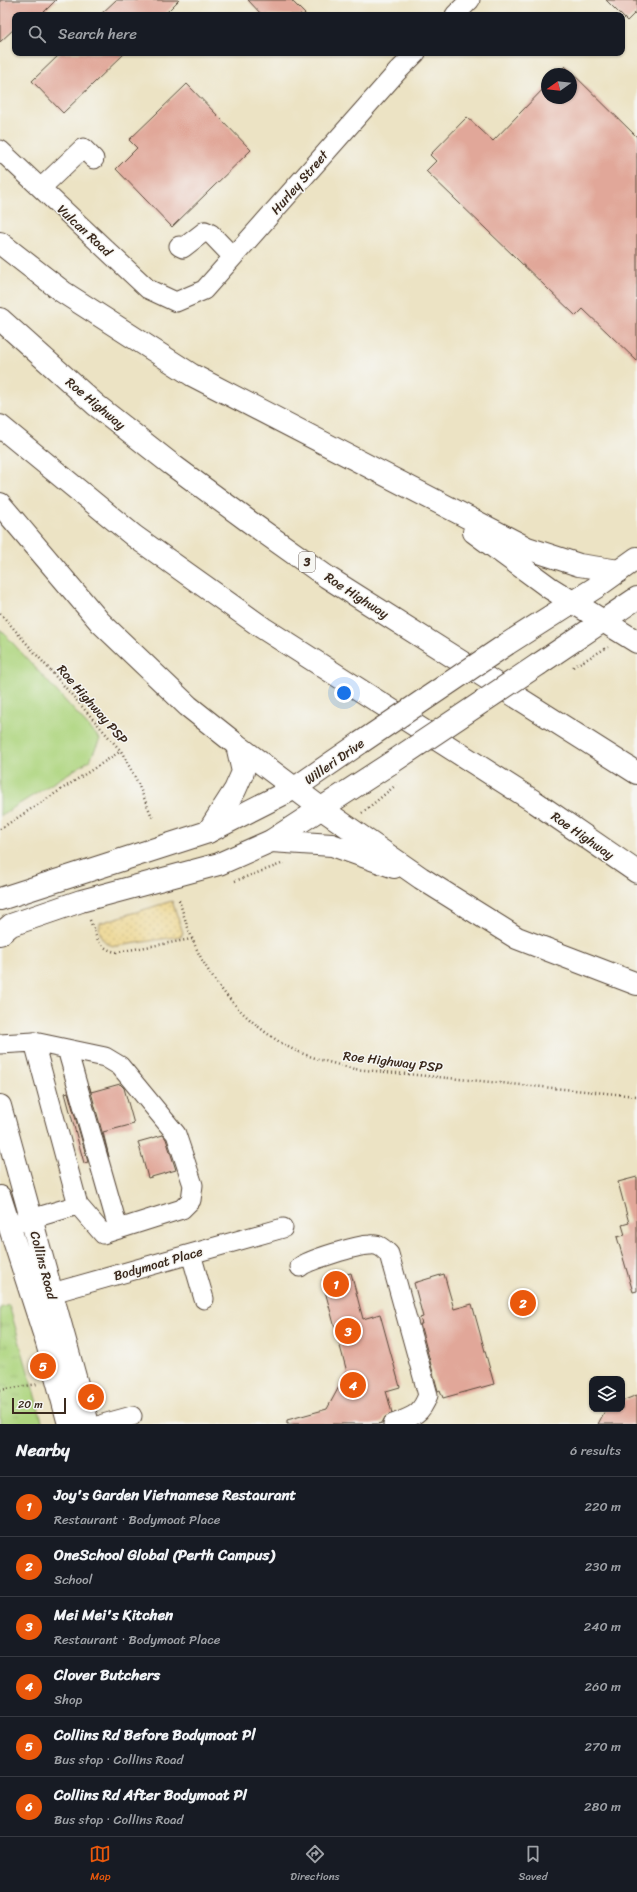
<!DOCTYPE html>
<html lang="en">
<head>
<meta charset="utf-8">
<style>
  body { margin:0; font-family:Sriracha,sans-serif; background:#20242c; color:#f1f3f6 }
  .controls { position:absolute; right:12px; bottom:12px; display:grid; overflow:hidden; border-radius:8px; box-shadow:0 1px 3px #0004 }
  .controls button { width:36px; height:36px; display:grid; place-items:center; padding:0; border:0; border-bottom:1px solid #363941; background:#171b24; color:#f1f3f6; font:20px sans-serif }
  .compass { position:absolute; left:541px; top:68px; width:36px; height:36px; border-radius:50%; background:#171b24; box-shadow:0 1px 3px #0004; rotate:255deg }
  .scale { position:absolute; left:12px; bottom:10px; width:54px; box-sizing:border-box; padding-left:4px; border:2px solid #3b2a1e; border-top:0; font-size:11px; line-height:14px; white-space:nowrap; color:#3b2a1e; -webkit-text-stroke:3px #f6f6f2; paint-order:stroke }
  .you { position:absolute; left:344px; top:693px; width:14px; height:14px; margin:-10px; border:3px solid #fff; border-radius:50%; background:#1a73e8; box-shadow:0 0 0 6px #1a73e833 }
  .badge { display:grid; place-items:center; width:26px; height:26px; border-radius:50%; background:#ea580c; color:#fff; font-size:13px; font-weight:700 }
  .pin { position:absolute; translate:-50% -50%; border:2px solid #fff; box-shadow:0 1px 4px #0006 }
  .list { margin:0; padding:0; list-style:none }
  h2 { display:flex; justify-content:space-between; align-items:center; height:52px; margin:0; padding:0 16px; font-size:17px }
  h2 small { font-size:13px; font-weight:400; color:#9ea1a6 }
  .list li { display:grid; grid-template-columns:26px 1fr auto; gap:12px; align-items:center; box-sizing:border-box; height:60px; padding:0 16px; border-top:1px solid #363941 }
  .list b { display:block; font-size:15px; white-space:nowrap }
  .list p { margin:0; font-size:13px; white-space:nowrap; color:#9ea1a6 }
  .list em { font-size:13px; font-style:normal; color:#9ea1a6 }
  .icon { flex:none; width:22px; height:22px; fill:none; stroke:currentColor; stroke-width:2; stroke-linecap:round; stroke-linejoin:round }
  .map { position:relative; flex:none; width:637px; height:1424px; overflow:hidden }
  .search { position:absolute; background:#171b24; box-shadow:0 1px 3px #0004; left:12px; right:12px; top:12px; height:44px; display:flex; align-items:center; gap:10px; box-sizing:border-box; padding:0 14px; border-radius:8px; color:#9ea1a6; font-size:15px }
  .sheet { height:412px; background:#171b24 }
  nav { display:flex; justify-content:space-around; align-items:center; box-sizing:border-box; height:56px; border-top:1px solid #363941; background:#171b24; font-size:11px; color:#9ea1a6 }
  nav a { display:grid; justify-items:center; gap:2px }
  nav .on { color:#ea580c }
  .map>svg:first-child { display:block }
  .grass { fill:#aed57f; stroke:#74804e }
  .sand { fill:url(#sand-dots); stroke:#94825e }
  .park { fill:url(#park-tufts); stroke:#74804e }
  .building { fill:#e1a799 }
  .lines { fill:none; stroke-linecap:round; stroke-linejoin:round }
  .minor-casing { stroke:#564637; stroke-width:21 }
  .major-casing { stroke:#564637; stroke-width:24 }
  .highway-casing { stroke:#564637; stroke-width:24 }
  .path { stroke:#564637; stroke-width:2.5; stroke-dasharray:1 3; stroke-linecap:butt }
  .minor { stroke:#fff; stroke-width:19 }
  .major { stroke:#fff; stroke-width:22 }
  .highway { stroke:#fff; stroke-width:22 }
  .major-bridge-casing { stroke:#564637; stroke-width:24; stroke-linecap:butt }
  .major-bridge { stroke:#fff; stroke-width:22 }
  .labels { text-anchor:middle; stroke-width:3; stroke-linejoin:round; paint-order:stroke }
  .shield { fill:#f6f6f2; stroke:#73675e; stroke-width:1 }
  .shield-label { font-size:12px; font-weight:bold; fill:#3b2a1e }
  .street-label { font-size:13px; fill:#3b2a1e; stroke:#f6f6f2 }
</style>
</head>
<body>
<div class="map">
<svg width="637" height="1424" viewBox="0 0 637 1424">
  <defs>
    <pattern id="sand-dots" width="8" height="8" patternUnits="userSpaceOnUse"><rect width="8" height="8" fill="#eeda9e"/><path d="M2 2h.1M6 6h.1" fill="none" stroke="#cdbb88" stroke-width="1.8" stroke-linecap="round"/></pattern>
    <pattern id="park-tufts" width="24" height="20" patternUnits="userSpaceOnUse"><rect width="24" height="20" fill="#aed57f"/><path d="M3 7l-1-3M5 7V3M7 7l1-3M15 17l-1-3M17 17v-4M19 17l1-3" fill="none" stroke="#97b76d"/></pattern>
  </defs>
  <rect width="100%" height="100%" fill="#f6f6f2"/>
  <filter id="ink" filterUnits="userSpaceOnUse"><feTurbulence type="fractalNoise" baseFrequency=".025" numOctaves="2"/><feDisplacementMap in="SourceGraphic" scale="8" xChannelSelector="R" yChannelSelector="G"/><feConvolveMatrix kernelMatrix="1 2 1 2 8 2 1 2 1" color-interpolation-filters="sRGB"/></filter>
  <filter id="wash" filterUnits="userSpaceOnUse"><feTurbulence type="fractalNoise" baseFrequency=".012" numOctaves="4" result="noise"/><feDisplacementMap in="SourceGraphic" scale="16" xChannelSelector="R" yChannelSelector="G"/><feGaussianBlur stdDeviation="0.9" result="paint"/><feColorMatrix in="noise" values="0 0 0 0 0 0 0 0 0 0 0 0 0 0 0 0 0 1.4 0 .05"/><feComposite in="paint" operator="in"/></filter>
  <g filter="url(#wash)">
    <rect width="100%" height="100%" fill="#ece3c4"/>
    <path class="grass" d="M0,629L100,739L90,760L0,816Z"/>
    <path class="sand" d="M172,901L183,933L181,936L118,946C105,947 97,935 100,923Z"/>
    <path class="park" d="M9,1305L43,1424H0V1308Z"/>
    <g id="blocks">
      <path class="building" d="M0,0H56L41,15H15V28L0,42Z
        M116,0H179L164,15H100Z
        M248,0H291L306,15H262Z
        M606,0H637V11L627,21Z
        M61,53H125L63,113L32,81Z
        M565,66L637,137V361L583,309L576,316L426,171L436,161L430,155L467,117L493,141L547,85V98H571V74H557Z
        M187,84L251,150L172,227L116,169L137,148L129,140Z
        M120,1084L124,1088L134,1124L103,1132L109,1157L89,1085L91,1092Z
        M68,1092L88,1162L84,1163L65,1093Z
        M163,1135L166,1139L176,1170L148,1178L138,1142Z
        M637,1177V1291L633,1292L617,1237L625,1235L622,1225L629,1223L618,1182Z
        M351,1273L363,1319L380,1314L400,1387L386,1391L392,1413L385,1417L382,1423L378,1424H287V1420L327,1409L347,1372L322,1280Z
        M444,1274L454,1309L472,1304L494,1384L443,1398L440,1390L438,1391L420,1324H422L420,1318L423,1317L414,1283Z
        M637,1395V1424H598L606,1409H622V1401Z"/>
    </g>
  </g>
  <g filter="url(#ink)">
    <use href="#blocks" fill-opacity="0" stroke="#564637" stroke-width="1"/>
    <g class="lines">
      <defs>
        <path id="minor" d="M455,15L470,0
          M0,150L148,289L176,302L204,290L397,72L416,53
          M41,188L83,148L94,159
          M179,246L183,248L205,231L211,234L233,257
          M34,1042L78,1205
          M0,1044L34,1042L105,1057L120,1066L176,1134L193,1185L191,1200L182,1209L103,1234L78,1205L17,1223
          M67,1049L118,1228
          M191,1254L204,1299
          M300,1267C308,1260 358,1245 370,1245C379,1244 383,1248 389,1254L428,1395C421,1415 412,1417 393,1424
          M38,1297L283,1228
          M103,1424L132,1416"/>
        <path id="major" d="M507,644L595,588L637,558
          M539,664L637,598
          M0,899L208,832L295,788L360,743
          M0,934L11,925L81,901L219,864L271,841L391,763
          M0,1106L88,1424
          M0,1197L47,1343L69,1424"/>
        <path id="highway" d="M0,243L63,292L192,375L527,548L579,565L619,571
          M0,319L96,405L171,464L247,520L327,577L637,773
          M0,426L134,536L263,628L535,802L637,872
          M0,504L100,622L188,706L237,745L322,809L421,878L517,938L637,984
          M474,532L550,588L637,642
          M208,832L235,790L243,772L237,745
          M271,841L332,845L394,867"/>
      </defs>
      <use href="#minor" class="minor-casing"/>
      <use href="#major" class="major-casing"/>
      <use href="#highway" class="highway-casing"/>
      <path class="path" d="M0,613L121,751L136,779L153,819
        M573,667L608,647
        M362,813L396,785
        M0,829L121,751
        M235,881L284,863
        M179,900C183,913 187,926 192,938C209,983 248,1025 290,1048C310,1058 333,1063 354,1069L637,1096
        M90,920C96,936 98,949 117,952L192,939
        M0,1390L38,1384"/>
      <use href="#minor" class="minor"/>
      <use href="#major" class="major"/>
      <use href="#highway" class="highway"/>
      <defs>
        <path id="major-bridge" d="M360,743L507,644
          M391,763L539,664"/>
      </defs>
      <use href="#major-bridge" class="major-bridge-casing"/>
      <use href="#major-bridge" class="major-bridge"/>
    </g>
  </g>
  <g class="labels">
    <rect class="shield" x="299" y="552" width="16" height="20" rx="3"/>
    <g class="shield-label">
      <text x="307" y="566">3</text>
    </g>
    <g class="street-label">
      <text transform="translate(299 182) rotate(-49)" y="5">Hurley Street</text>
      <text transform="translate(85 230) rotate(43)" y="5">Vulcan Road</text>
      <text transform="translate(96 403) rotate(40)" y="5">Roe Highway</text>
      <text transform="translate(357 595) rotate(33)" y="5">Roe Highway</text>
      <text transform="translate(93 704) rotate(49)" y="5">Roe Highway PSP</text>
      <text transform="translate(334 761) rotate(-35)" y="5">Willeri Drive</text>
      <text transform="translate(583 835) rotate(35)" y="5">Roe Highway</text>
      <text transform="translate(393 1061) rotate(7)" y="5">Roe Highway PSP</text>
      <text transform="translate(158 1263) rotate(-16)" y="5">Bodymoat Place</text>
      <text transform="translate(44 1265) rotate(75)" y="5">Collins Road</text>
    </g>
  </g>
</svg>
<div class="controls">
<button><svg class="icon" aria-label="layers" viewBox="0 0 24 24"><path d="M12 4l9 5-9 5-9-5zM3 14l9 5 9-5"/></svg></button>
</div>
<svg class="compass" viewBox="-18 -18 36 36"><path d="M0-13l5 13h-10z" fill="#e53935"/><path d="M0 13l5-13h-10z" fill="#9ea1a6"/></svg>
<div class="scale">20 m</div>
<div class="you"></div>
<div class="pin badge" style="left:336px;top:1284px">1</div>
<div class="pin badge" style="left:523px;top:1303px">2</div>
<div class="pin badge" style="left:348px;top:1331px">3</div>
<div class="pin badge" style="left:353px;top:1385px">4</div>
<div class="pin badge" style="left:43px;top:1366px">5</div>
<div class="pin badge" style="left:91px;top:1397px">6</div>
<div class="search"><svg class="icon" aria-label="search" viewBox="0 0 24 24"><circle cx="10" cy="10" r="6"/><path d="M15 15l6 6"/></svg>Search here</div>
</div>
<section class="sheet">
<h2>Nearby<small>6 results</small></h2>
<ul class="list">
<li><span class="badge">1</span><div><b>Joy's Garden Vietnamese Restaurant</b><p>Restaurant · Bodymoat Place</p></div><em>220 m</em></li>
<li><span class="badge">2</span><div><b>OneSchool Global (Perth Campus)</b><p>School</p></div><em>230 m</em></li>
<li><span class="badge">3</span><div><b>Mei Mei's Kitchen</b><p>Restaurant · Bodymoat Place</p></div><em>240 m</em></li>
<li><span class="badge">4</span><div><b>Clover Butchers</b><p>Shop</p></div><em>260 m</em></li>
<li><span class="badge">5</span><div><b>Collins Rd Before Bodymoat Pl</b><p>Bus stop · Collins Road</p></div><em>270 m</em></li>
<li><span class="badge">6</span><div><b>Collins Rd After Bodymoat Pl</b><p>Bus stop · Collins Road</p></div><em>280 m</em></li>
</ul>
</section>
<nav>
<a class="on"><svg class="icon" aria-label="map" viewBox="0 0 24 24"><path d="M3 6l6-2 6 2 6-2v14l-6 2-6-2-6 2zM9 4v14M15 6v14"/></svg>Map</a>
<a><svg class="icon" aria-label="directions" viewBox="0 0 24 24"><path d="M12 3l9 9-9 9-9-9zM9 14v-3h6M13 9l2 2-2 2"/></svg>Directions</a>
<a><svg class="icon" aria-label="saved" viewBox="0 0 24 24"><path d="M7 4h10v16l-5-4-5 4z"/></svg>Saved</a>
</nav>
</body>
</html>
